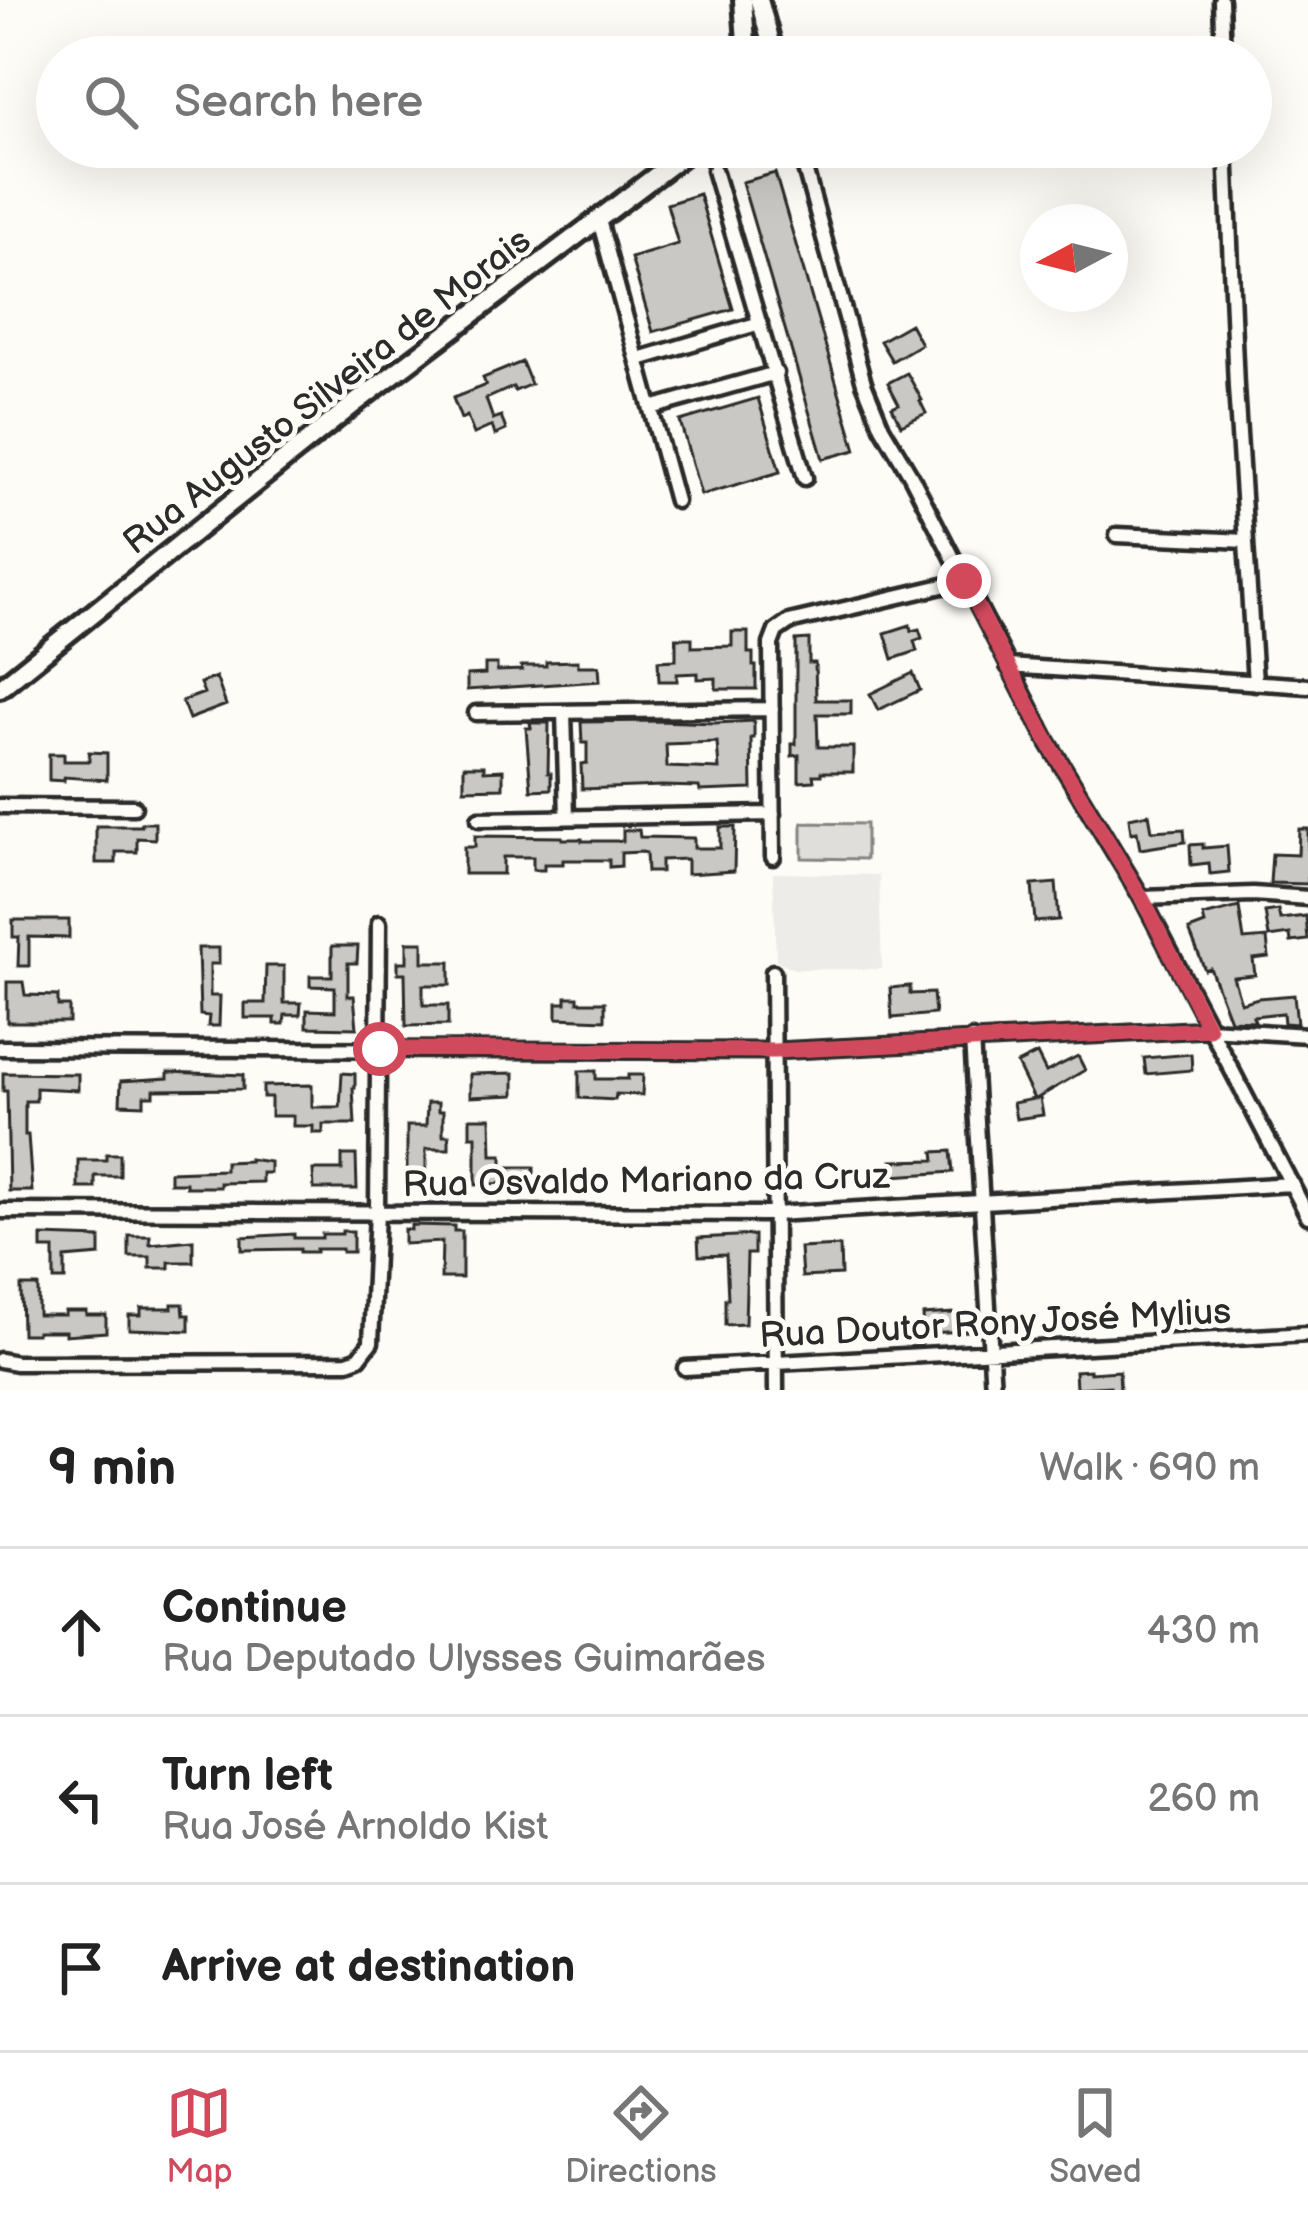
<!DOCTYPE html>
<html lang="en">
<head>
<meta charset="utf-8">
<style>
  body { margin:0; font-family:"Balsamiq Sans",sans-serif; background:#f6f6f6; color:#222 }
  .compass { position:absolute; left:1020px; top:204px; width:108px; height:108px; border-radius:50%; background:#fff; box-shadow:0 12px 48px #0002; rotate:263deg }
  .stop { position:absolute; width:36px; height:36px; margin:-27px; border:9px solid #d1495b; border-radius:50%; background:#fff }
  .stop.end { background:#d1495b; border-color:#fff; box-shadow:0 3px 12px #0008 }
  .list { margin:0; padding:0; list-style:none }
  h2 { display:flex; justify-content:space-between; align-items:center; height:156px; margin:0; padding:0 48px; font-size:51px }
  h2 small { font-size:39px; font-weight:400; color:#767676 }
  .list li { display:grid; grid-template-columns:78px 1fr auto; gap:36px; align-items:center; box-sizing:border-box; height:168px; padding:0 48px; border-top:3px solid #e0e0e0 }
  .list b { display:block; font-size:45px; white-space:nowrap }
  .list p { margin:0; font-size:39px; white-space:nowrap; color:#767676 }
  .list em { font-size:39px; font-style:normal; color:#767676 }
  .icon { flex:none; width:66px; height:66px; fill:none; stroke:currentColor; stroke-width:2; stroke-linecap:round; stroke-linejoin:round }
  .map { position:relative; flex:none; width:1308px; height:1390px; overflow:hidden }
  .search { position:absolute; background:#fff; box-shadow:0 12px 48px #0002; left:36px; right:36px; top:36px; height:132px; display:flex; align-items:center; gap:30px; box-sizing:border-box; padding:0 42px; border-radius:66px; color:#767676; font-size:45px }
  .sheet { height:660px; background:#fff }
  nav { display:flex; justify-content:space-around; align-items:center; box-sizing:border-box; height:168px; border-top:3px solid #e0e0e0; background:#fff; font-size:33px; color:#767676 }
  nav a { display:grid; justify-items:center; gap:6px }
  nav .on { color:#d1495b }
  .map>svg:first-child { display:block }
  .built { fill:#edece8 }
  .green { fill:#dfdeda; stroke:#858482; stroke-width:3 }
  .building { fill:#c9c8c4; stroke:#2b2b2b; stroke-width:3; fill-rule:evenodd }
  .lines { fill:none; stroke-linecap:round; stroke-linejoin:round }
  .minor-casing { stroke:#2b2b2b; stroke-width:21 }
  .major-casing { stroke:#2b2b2b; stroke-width:26 }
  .minor { stroke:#fdfcf7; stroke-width:12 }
  .major { stroke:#fdfcf7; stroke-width:16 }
  .route { stroke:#d1495b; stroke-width:15 }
  .labels { text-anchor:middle; stroke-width:10; stroke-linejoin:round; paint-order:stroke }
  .street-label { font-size:36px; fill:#2b2b2b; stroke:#fdfcf7 }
</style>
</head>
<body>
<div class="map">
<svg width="1308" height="1390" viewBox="0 0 1308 1390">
  <rect width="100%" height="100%" fill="#fdfcf7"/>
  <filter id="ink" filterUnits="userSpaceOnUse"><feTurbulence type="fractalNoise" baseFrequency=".00833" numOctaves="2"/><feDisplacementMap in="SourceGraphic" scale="24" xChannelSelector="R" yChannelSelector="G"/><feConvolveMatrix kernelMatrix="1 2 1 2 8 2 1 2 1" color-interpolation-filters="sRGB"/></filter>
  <g filter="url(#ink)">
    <path class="built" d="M773,873L879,875L882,969H794L776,960Z"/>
    <path class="green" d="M802,823L866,824V859L802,858Z"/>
    <path class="building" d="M775,173L856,450L823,459L742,182Z
      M699,194L733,309L653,332L631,258L678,244L667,204Z
      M910,324L921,344L892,361L880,341Z
      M522,362L531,384L515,391L513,387L486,399L493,419L501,416L506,430L495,435L492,426L474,434L467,416L461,419L453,398L486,385L483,378Z
      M907,373L922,400L920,401L926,413L901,425L892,407L899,404L888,383Z
      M758,398L780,472L701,495L680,421Z
      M910,625L911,631L919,629L922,638L914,641L917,651L893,659L885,633Z
      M732,632H748V653H753V666H756V689H716V678L698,679V673L677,674V681H659L658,661L676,660V638H692V647L732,646Z
      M809,639V663H815L816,700H851V714H817L818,747H853V772H821V775H813L814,781L799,782V755L792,756V744H796V640Z
      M578,661V666H599L600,681L467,690V675L485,674V664H497V671L522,670L521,666H546V662Z
      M913,673L920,690L878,710L870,694Z
      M216,677L226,705L189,719L182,701L204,693L200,683Z
      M657,721L715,723L754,721V738H751L752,789L700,791L699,787L662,786L582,789L581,764L587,763V743H582L581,722ZM717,742L719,769L667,767L666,744Z
      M530,723H549L548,773H551V789L531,790L526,728H531Z
      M89,752L107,753V780L64,777V781L49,780V754H64V761H89Z
      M464,766H484V771L503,770V788L464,789Z
      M1149,814L1152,831L1184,829L1185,842L1140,849L1137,832L1131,833L1129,818Z
      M141,823H155V839L137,838V852H116V863H96V826H141Z
      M720,827H735L734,871L687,874V859L661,860V872H647L646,853L642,852L621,853V866L609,867V860H563V864H544V870H533V857H503V874H464V847H475V836L562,837V839H582V841H623V830H639L640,837L694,838V848H720Z
      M1299,829H1308V884L1270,883L1272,854L1298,855Z
      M1203,844V848L1227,846L1229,872L1210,874L1209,863L1191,865L1190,845Z
      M1056,883L1059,920L1035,922L1032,885Z
      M1239,907L1244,940L1267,938L1269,957L1253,959L1255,975L1233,977L1241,1003L1258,998L1294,995L1297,1024L1284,1023L1283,1013L1253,1016L1255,1021L1230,1020L1210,968L1205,970L1189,930L1205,924L1203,916Z
      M1278,910L1280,919L1306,916L1308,940L1291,942L1290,934L1269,937L1265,912Z
      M13,920H69V938L29,937V966H18L19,937H13Z
      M407,942H423V962H450V985H423V1005H448V1025L406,1026L405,973H398V962H407Z
      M332,946H358L357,963H348V996H354L357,1028L307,1027V1010L335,1011V987L310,986V976H332Z
      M198,948H219V964H210V996H220L219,1026H208L209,1016L200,1015Z
      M266,966H284V1003H301L300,1015H285L284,1024H275V1018H245V1003H265Z
      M7,982H23L25,995L58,996V1006H69V1022H7Z
      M910,986V994L933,993L935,1014L892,1018L890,988Z
      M566,997H578V1002H605V1020L557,1018V1003H566Z
      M1037,1054L1046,1072L1078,1056L1085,1070L1036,1099L1040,1098L1043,1115L1016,1119L1013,1103L1034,1099L1017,1064Z
      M1191,1054L1192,1070L1146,1074L1144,1058Z
      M579,1071H596V1079H628V1075H643L642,1095L616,1094L615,1100L579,1098Z
      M168,1072L243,1075V1089L154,1090V1096H144V1105L120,1104L121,1081L168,1078Z
      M3,1073L78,1074V1090L36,1088V1101H25V1135H28L32,1191H9L7,1091H3Z
      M342,1073L355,1074V1088H353L355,1124H323V1133H313V1126H293V1116H271V1097H263V1086L312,1085V1107H340Z
      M514,1073V1095L470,1097V1074Z
      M427,1103H438V1111H443V1135H449V1149H426V1184H407V1126H426Z
      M470,1118H491L492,1155H502V1167H534V1181L476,1185V1136H470Z
      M951,1151L953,1172L892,1176V1161L935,1160L934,1152Z
      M106,1154H120V1176H95V1188H78V1160H106Z
      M342,1155H356L357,1189H314L313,1170H342Z
      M249,1159L270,1162V1173H262V1182L220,1183V1187H186V1183H170V1172L225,1170V1162L249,1161Z
      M411,1225L454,1226V1231H462V1278H441L442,1242L404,1244V1229L411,1230Z
      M342,1231H353V1252H342V1249H316V1252H300V1249L242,1250V1237L294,1234V1238H322V1234H342Z
      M754,1235V1254H747L745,1324L725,1325V1299H728L726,1255L699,1256L698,1238Z
      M42,1236L100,1238V1255L65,1258V1280H54V1249H42Z
      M129,1236H150V1244L193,1240V1262H169V1268H150V1257H129Z
      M840,1246L841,1275L802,1277L800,1248Z
      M21,1286H38V1315H65V1311H86V1315H106V1332L65,1335V1331H37V1334H22Z
      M172,1304H183L184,1315H189V1331L129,1329V1315H141V1308H172Z
      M969,1312L970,1331L924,1333L923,1315Z
      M1090,1370V1373L1119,1371L1120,1390H1110V1386L1076,1388L1075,1371Z"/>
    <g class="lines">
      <defs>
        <path id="minor" d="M1221,0L1223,57
          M799,147L864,383L882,427L911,476L1048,742L1142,898L1308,1216
          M1226,147L1236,387L1255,683
          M714,170L805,478
          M599,220L676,501
          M639,359L760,323
          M651,408L776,373
          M1117,535L1246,541
          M1008,666L1308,686
          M564,712L567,817
          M476,713L772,709
          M0,806L134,807
          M479,819L773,814
          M773,857L771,644L776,631L789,622L964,581
          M1142,898L1253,894L1308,898
          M773,972L776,1390
          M972,1039L993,1390
          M0,1048L774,1051L1209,1029L1308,1035
          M0,1211L774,1214L1292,1184
          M0,1360L16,1363L348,1362L359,1358L371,1342L377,1212L379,923
          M685,1368L1308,1334"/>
        <path id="major" d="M743,0L747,57
          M759,0L775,57
          M0,688L354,404L694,147"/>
      </defs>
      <use href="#minor" class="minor-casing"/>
      <use href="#major" class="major-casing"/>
      <use href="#minor" class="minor"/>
      <use href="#major" class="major"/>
    </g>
  </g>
  <g class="lines" filter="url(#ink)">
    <path class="route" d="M380,1049L774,1051L1209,1029L1142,898L1048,742L964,581"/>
  </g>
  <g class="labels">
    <g class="street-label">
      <text transform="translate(326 390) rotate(-38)" y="13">Rua Augusto Silveira de Morais</text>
      <text transform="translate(646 1179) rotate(-1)" y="13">Rua Osvaldo Mariano da Cruz</text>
      <text transform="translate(995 1322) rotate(-3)" y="13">Rua Doutor Rony José Mylius</text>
    </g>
  </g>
</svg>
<svg class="compass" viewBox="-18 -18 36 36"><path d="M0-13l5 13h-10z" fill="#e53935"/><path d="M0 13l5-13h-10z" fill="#767676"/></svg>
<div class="stop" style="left:380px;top:1049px"></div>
<div class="stop end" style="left:964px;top:581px"></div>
<div class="search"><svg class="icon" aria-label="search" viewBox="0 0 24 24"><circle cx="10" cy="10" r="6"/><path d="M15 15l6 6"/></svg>Search here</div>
</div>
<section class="sheet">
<h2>9 min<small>Walk · 690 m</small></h2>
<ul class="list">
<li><svg class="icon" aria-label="ahead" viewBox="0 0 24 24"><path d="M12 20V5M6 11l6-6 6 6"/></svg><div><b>Continue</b><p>Rua Deputado Ulysses Guimarães</p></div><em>430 m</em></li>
<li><svg class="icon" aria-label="left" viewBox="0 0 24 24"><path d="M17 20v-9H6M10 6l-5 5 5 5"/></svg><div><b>Turn left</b><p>Rua José Arnoldo Kist</p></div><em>260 m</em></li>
<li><svg class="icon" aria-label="arrive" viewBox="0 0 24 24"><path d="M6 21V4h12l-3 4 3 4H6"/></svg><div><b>Arrive at destination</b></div></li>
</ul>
</section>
<nav>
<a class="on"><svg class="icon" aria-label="map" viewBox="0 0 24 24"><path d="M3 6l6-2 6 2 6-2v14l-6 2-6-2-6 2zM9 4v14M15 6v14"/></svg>Map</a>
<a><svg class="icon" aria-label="directions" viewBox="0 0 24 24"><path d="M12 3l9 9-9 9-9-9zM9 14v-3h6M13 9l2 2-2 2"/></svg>Directions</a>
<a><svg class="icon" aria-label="saved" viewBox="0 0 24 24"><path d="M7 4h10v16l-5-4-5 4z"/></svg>Saved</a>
</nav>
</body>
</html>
